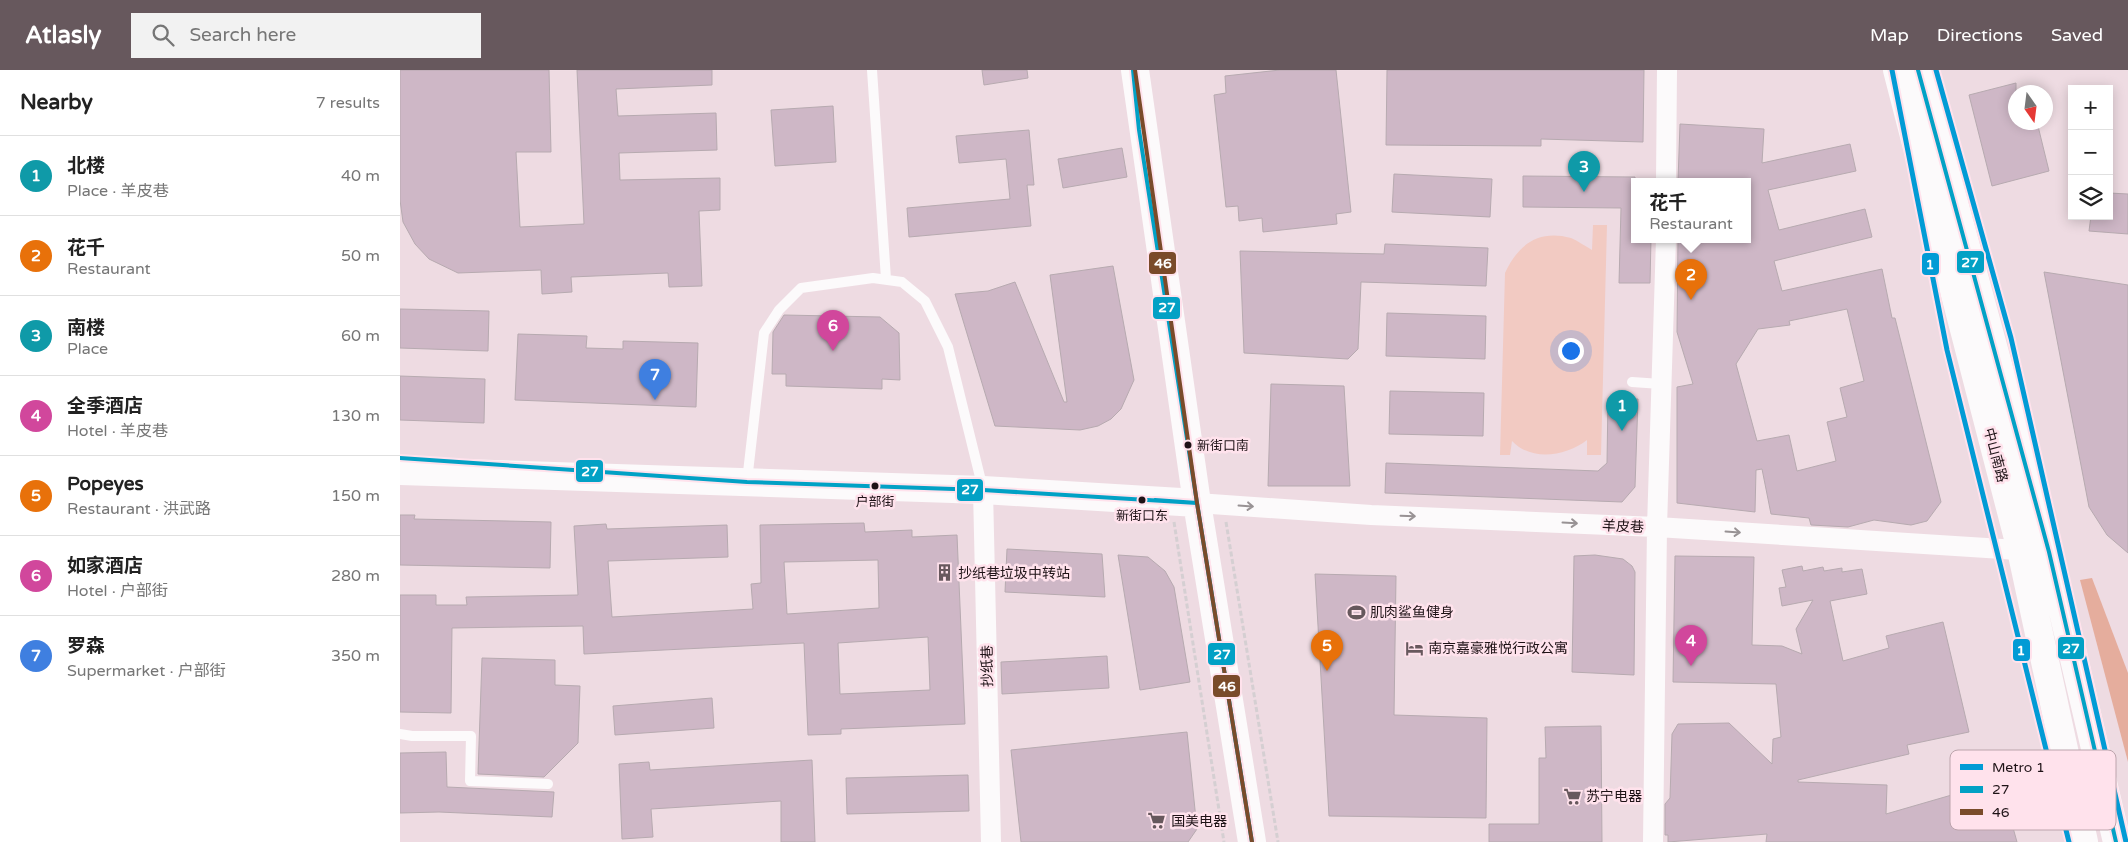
<!DOCTYPE html>
<html lang="en">
<head>
<meta charset="utf-8">
<style>
  body { margin:0; font-family:"Varela Round","Noto Sans SC",sans-serif; background:#f2f2f2; color:#222 }
  .controls { position:absolute; right:15px; top:15px; display:grid; overflow:hidden; border-radius:0px; box-shadow:0 2px 12px #0003 }
  .controls button { width:45px; height:45px; display:grid; place-items:center; padding:0; border:0; border-bottom:1px solid #e0e0e0; background:#fff; color:#222; font:25px sans-serif }
  .compass { position:absolute; left:1608px; top:15px; width:45px; height:45px; border-radius:50%; background:#fff; box-shadow:0 2px 12px #0003; rotate:166deg }
  .you { position:absolute; left:1170px; top:280px; width:18px; height:18px; margin:-12px; border:4px solid #fff; border-radius:50%; background:#1a73e8; box-shadow:0 0 0 8px #1a73e833 }
  .badge { display:grid; place-items:center; width:32px; height:32px; border-radius:50%; background:#67585d; color:#fff; font-size:16px; font-weight:700 }
  .pin { position:absolute; translate:-50% -41px; filter:drop-shadow(0 1px 2px #0008) }
  .pin::after { content:''; position:absolute; top:26px; width:18px; height:15px; background:inherit; clip-path:polygon(0 0,100% 0,50% 100%) }
  .popup { position:absolute; left:1231px; top:108px; width:120px; height:65px; box-sizing:border-box; display:grid; place-content:center; border-radius:0px; background:#fff; filter:drop-shadow(0 1px 4px #0005); font-size:16px; white-space:nowrap; color:#767676 }
  .popup b { font-size:19px; color:#222 }
  .popup::after { content:''; position:absolute; left:50%; top:100%; margin-left:-10px; border:10px solid transparent; border-top-color:#fff }
  .list { margin:0; padding:0; list-style:none }
  h2 { display:flex; justify-content:space-between; align-items:center; height:65px; margin:0; padding:0 20px; font-size:21px }
  h2 small { font-size:16px; font-weight:400; color:#767676 }
  .list li { display:grid; grid-template-columns:32px 1fr auto; gap:15px; align-items:center; box-sizing:border-box; height:80px; padding:0 20px; border-top:1px solid #e0e0e0 }
  .list b { display:block; font-size:19px; white-space:nowrap }
  .list p { margin:0; font-size:16px; white-space:nowrap; color:#767676 }
  .list em { font-size:16px; font-style:normal; color:#767676 }
  .icon { flex:none; width:28px; height:28px; fill:none; stroke:currentColor; stroke-width:2; stroke-linecap:round; stroke-linejoin:round }
  .map { position:relative; flex:none; width:1728px; height:772px; overflow:hidden }
  header { display:flex; align-items:center; gap:30px; box-sizing:border-box; height:70px; padding:0 25px; background:#67585d; color:#fff }
  header strong { font-size:24px }
  nav { display:flex; gap:28px; margin-inline-start:auto; font-size:18px }
  .search { width:350px; height:45px; background:#f2f2f2; display:flex; align-items:center; gap:12px; box-sizing:border-box; padding:0 18px; border-radius:0px; color:#767676; font-size:19px }
  main { display:flex }
  aside { flex:1; background:#fff }
  .map>svg:first-child { display:block }
  .green { fill:#f2cac2 }
  .forest { fill:#e5ad9d }
  .building { fill:#ceb7c6; stroke:#b7aab0; fill-rule:evenodd }
  .lines { fill:none; stroke-linecap:round; stroke-linejoin:round }
  .path { stroke:#d5cfd2; stroke-width:3; stroke-dasharray:5 2.5; stroke-linecap:butt }
  .service { stroke:#fcfafb; stroke-width:10 }
  .minor { stroke:#fcfafb; stroke-width:20 }
  .secondary { stroke:#fcfafb; stroke-width:28 }
  .primary { stroke:#fcfafb; stroke-width:28 }
  .bus-1-casing { stroke:#ffe2ec; stroke-width:8 }
  .bus-2-casing { stroke:#ffe2ec; stroke-width:8 }
  .bus-1 { stroke:#02a1c5; stroke-width:4 }
  .bus-2 { stroke:#7a4b2a; stroke-width:4 }
  .metro-1-casing { stroke:#ffe2ec; stroke-width:9 }
  .metro-1 { stroke:#029bd5; stroke-width:5 }
  .oneway { stroke:#989294 }
  .bus-dot { fill:#1e1216; stroke:#ffe2ec; stroke-width:2 }
  .labels { text-anchor:middle; stroke-width:5; stroke-linejoin:round; paint-order:stroke }
  .bus-label { font-size:13px; fill:#1e1216; stroke:#ffe2ec }
  .street-label { font-size:14px; fill:#1e1216; stroke:#ffe2ec }
  .poi-label { font-size:14px; fill:#1e1216; stroke:#ffe2ec; text-anchor:start }
  .key { fill:#ffe2ec; stroke:#bca4ac; stroke-width:1 }
  .key-label { font-size:14px; fill:#1e1216 }
  .line-badge { stroke:#ffe2ec; stroke-width:2 }
  .badge-label { font-size:14px; text-anchor:middle; font-weight:bold; fill:#fff }
</style>
</head>
<body>
<header>
<strong>Atlasly</strong>
<div class="search"><svg class="icon" aria-label="search" viewBox="0 0 24 24"><circle cx="10" cy="10" r="6"/><path d="M15 15l6 6"/></svg>Search here</div>
<nav><a>Map</a><a>Directions</a><a>Saved</a></nav>
</header>
<main>
<aside>
<h2>Nearby<small>7 results</small></h2>
<ul class="list">
<li><span class="badge" style="background:#0f9aa8">1</span><div><b>北楼</b><p>Place · 羊皮巷</p></div><em>40 m</em></li>
<li><span class="badge" style="background:#e8710a">2</span><div><b>花千</b><p>Restaurant</p></div><em>50 m</em></li>
<li><span class="badge" style="background:#0f9aa8">3</span><div><b>南楼</b><p>Place</p></div><em>60 m</em></li>
<li><span class="badge" style="background:#d1479c">4</span><div><b>全季酒店</b><p>Hotel · 羊皮巷</p></div><em>130 m</em></li>
<li><span class="badge" style="background:#e8710a">5</span><div><b>Popeyes</b><p>Restaurant · 洪武路</p></div><em>150 m</em></li>
<li><span class="badge" style="background:#d1479c">6</span><div><b>如家酒店</b><p>Hotel · 户部街</p></div><em>280 m</em></li>
<li><span class="badge" style="background:#3f7fe0">7</span><div><b>罗森</b><p>Supermarket · 户部街</p></div><em>350 m</em></li>
</ul>
</aside>
<div class="map">
<svg width="1728" height="772" viewBox="0 0 1728 772">
  <rect width="100%" height="100%" fill="#eedbe2"/>
  <path class="green" d="M1193,155H1207L1201,385H1187V370C1166,386 1132,392 1112,371L1110,385H1100L1105,203C1118,175 1138,159 1171,168C1178,171 1185,176 1192,180Z"/>
  <path class="forest" d="M1692,508L1728,603V692L1680,510Z"/>
  <path class="building" d="M0,0H149L151,82H116L120,157L184,154L177,0H312V15L216,19L218,46L316,43L317,80L219,83L220,110L320,108V140L299,141L302,216L269,217L268,203L171,207L172,222L142,224L141,200L58,203L29,189L15,174L3,152L0,130Z
    M582,0H627L628,8L584,15Z
    M880,0H936L951,142L936,144L937,154L863,162L862,148L839,151L838,136L826,137L814,25L826,23L825,6Z
    M987,0H1244L1243,72L1141,69V76L986,75Z
    M1616,13V52H1637L1649,101L1592,116L1569,25Z
    M433,36L436,92L375,96L371,40Z
    M1280,54L1364,59L1362,93L1450,74L1456,101L1368,120L1379,160L1465,139L1472,167L1374,191L1382,221L1482,199L1492,248H1495L1541,432L1527,451L1511,455L1474,450L1448,457L1411,455L1409,448L1371,444L1362,399L1356,400L1355,442L1277,433V317L1293,314L1277,262L1278,169H1347V111H1278ZM1447,239L1464,311L1440,318L1447,347L1427,352L1436,391L1397,401L1389,365L1357,371L1336,294L1358,259L1390,255L1389,251Z
    M629,60L634,115H627L631,156L509,167L507,138L610,129L606,89L559,93L556,66Z
    M722,78L727,107L663,118L658,89Z
    M994,104L1092,109L1090,147L992,142Z
    M1123,106L1235,107V169H1251L1250,213H1219L1221,138L1123,137Z
    M1709,123L1728,124V164L1689,161L1691,146H1709Z
    M985,174L1088,178L1086,216L961,212L958,279L948,289L844,283L840,181L984,184Z
    M713,196L734,310L721,339L711,349L698,356L680,360L595,356L555,224L588,221L615,212L664,332H667L650,205Z
    M1644,202L1728,215V483L1707,465L1689,437Z
    M0,239L89,241L88,281L0,278Z
    M987,243L1086,246L1085,289L986,286Z
    M384,245L480,247L499,263L500,310L482,309V319L386,316V304H372L373,262Z
    M118,264L187,266L186,278L223,279V271L298,273L296,337L115,330Z
    M0,306L85,309L84,353L0,350Z
    M871,314L944,316L950,416H868Z
    M990,321L1084,323L1083,366L989,364Z
    M1208,328L1238,329L1235,417L1222,432L985,423L986,393L1198,401L1207,393Z
    M0,445H15L14,449L151,452L150,498L0,495Z
    M464,453L465,462L512,460V467L557,465L565,654L441,659V664L408,665L404,573L184,584L183,556L52,558L51,643L0,642V525H36V535H67L66,527L178,525L174,456L206,454L207,459L327,455L328,487L208,491L212,547L353,539L351,514L361,513L360,455ZM478,490L479,538L387,544L384,492ZM528,567L530,620L440,624L438,573Z
    M607,479L702,484L705,527L605,522Z
    M718,485L748,487L765,501L774,517L790,612L740,620Z
    M1195,485L1223,489L1232,496L1235,502L1234,605L1172,602L1174,486Z
    M1275,486L1354,487L1352,575L1382,576L1402,584L1396,559L1413,530L1382,536L1379,518L1386,517L1382,500L1402,496L1403,501L1423,497L1424,501L1442,498V502L1462,499L1467,524L1430,531L1443,591L1489,578L1486,566L1543,552L1569,662L1507,675L1509,684L1398,710V712L1487,715L1486,744L1600,711L1617,772H1366L1367,764L1268,772V765H1265V734L1270,728L1272,664L1278,654L1329,653L1372,694L1373,669L1381,667L1376,614L1273,612Z
    M915,504L996,506L994,645L1087,648L1086,748L929,746Z
    M707,586L709,618L602,624L601,592Z
    M82,588L155,590V615L180,616L178,673L144,707L78,704Z
    M312,628L314,658L215,665L213,636Z
    M1201,656L1202,772H1089V754H1139V688H1146L1145,657Z
    M787,662L797,759L788,772H621L611,680Z
    M46,682L47,717L154,722L152,747L39,742L0,743V683Z
    M412,690L415,772H381V731L251,739L253,767L222,769L219,694L249,692L250,700Z
    M568,705L569,741L447,744L446,708Z"/>
  <g class="lines">
    <path class="path" d="M774,452L824,772
      M826,452L878,772"/>
    <path class="service" d="M472,0L486,209
      M1232,312L1261,314
      M347,411L364,263L379,240L401,218L473,208L502,212L525,231L548,277L583,419
      M0,664L12,666H71L70,711L148,714"/>
    <path class="minor" d="M1266,111L1267,0
      M583,420L591,772
      M797,433L971,445L1257,457L1634,481
      M1253,772L1257,457L1266,169"/>
    <path class="secondary" d="M735,0L797,433L852,772
      M0,401L583,420L797,433"/>
    <path class="primary" d="M1497,0L1621,480L1684,772
      M1518,0L1649,482L1717,772"/>
    <defs>
      <path id="bus-1" d="M733,0L739,60L797,433L755,430
        M1518,0L1649,482L1716,772
        M0,388L347,412L583,420L797,433L852,772"/>
      <path id="bus-2" d="M735,0L797,433L852,772"/>
    </defs>
    <use href="#bus-1" class="bus-1-casing"/>
    <use href="#bus-2" class="bus-2-casing"/>
    <use href="#bus-1" class="bus-1"/>
    <use href="#bus-2" class="bus-2"/>
    <defs>
      <path id="metro-1" d="M1492,0L1547,280L1669,772
        M1536,0L1611,268L1726,772"/>
    </defs>
    <use href="#metro-1" class="metro-1-casing"/>
    <use href="#metro-1" class="metro-1"/>
  </g>
  <defs><path id="oneway-shaft" d="M-6 0H5M1.5-3L5.5 0L1.5 3" fill="none" stroke-width="1.6" stroke-linecap="round" stroke-linejoin="round" transform="scale(1.25)"/></defs>
  <g class="oneway">
    <use href="#oneway-shaft" transform="translate(846 436) rotate(4)"/>
    <use href="#oneway-shaft" transform="translate(1008 446) rotate(2)"/>
    <use href="#oneway-shaft" transform="translate(1170 453) rotate(3)"/>
    <use href="#oneway-shaft" transform="translate(1333 462) rotate(4)"/>
  </g>
  <defs>
    <symbol id="building-bare" viewBox="-9 -9 18 18"><path d="M-4-6H4V6H1V3H-1V6H-4ZM-2.5-4.3h1.7v1.8h-1.7ZM.8-4.3h1.7v1.8H.8ZM-2.5-1h1.7V.8h-1.7ZM.8-1h1.7V.8H.8Z" fill="#67585d" stroke="#ffe2ec" stroke-width="2.5" paint-order="stroke"/></symbol>
    <symbol id="stadium-bare" viewBox="-9 -9 18 18"><path d="M0-5a6.5 5 0 1 0 0 10a6.5 5 0 1 0 0-10ZM-3.5-1.8h7v3.6h-7Z" fill="#67585d" stroke="#ffe2ec" stroke-width="2.5" paint-order="stroke"/></symbol>
    <symbol id="hotel-bare" viewBox="-9 -9 18 18"><path d="M-6-4.5h1.5V1H6V5H4.5V3h-9V5H-6ZM-4 0a1.8 1.8 0 1 1 3.6 0ZM.5 0V-2.5h3Q6-2.5 6 0Z" fill="#67585d" stroke="#ffe2ec" stroke-width="2.5" paint-order="stroke"/></symbol>
    <symbol id="supermarket-bare" viewBox="-9 -9 18 18"><path d="M-6-5.5h2.5l.6 2H6L4.5 2H-2.5L-4.4-4H-6ZM-1.5 3.2a1.3 1.3 0 1 0 .1 0ZM3 3.2a1.3 1.3 0 1 0 .1 0Z" fill="#67585d" stroke="#ffe2ec" stroke-width="2.5" paint-order="stroke"/></symbol>
  </defs>
  <g fill-rule="evenodd">
    <use href="#building-bare" x="532" y="490" width="25" height="25"/>
    <use href="#stadium-bare" x="944" y="530" width="25" height="25"/>
    <use href="#hotel-bare" x="1002" y="566" width="25" height="25"/>
    <use href="#supermarket-bare" x="1160" y="714" width="25" height="25"/>
    <use href="#supermarket-bare" x="744" y="738" width="25" height="25"/>
  </g>
  <g class="bus-dot">
    <circle cx="788" cy="375" r="4.5"/>
    <circle cx="475" cy="416" r="4.5"/>
    <circle cx="742" cy="430" r="4.5"/>
  </g>
  <g class="labels">
    <g class="bus-label">
      <text x="797" y="380" text-anchor="start">新街口南</text>
      <text x="475" y="436">户部街</text>
      <text x="742" y="450">新街口东</text>
    </g>
    <g class="street-label">
      <text transform="translate(1596 385) rotate(75)" y="5">中山南路</text>
      <text transform="translate(1223 456) rotate(3)" y="5">羊皮巷</text>
      <text transform="translate(587 596) rotate(-91)" y="5">抄纸巷</text>
    </g>
    <g class="poi-label">
      <text x="558" y="508">抄纸巷垃圾中转站</text>
      <text x="970" y="547">肌肉鲨鱼健身</text>
      <text x="1028" y="583">南京嘉豪雅悦行政公寓</text>
      <text x="1186" y="731">苏宁电器</text>
      <text x="771" y="756">国美电器</text>
    </g>
  </g>
  <rect x="1550" y="680" width="166" height="80" rx="8" class="key"/>
  <rect x="1560" y="694" width="23" height="6" fill="#029bd5"/>
  <rect x="1560" y="716" width="23" height="7" fill="#02a1c5"/>
  <rect x="1560" y="739" width="23" height="6" fill="#7a4b2a"/>
  <g class="key-label">
    <text x="1592" y="702">Metro 1</text>
    <text x="1592" y="724">27</text>
    <text x="1592" y="747">46</text>
  </g>
  <g class="line-badge">
    <rect x="1556" y="180" width="29" height="24" rx="5" fill="#02a1c5"/>
    <rect x="748" y="181" width="29" height="24" rx="5" fill="#7a4b2a"/>
    <rect x="1521" y="182" width="19" height="24" rx="5" fill="#029bd5"/>
    <rect x="752" y="226" width="29" height="24" rx="5" fill="#02a1c5"/>
    <rect x="175" y="389" width="29" height="24" rx="5" fill="#02a1c5"/>
    <rect x="556" y="408" width="28" height="24" rx="5" fill="#02a1c5"/>
    <rect x="1657" y="566" width="28" height="24" rx="5" fill="#02a1c5"/>
    <rect x="1612" y="568" width="19" height="24" rx="5" fill="#029bd5"/>
    <rect x="807" y="572" width="29" height="24" rx="5" fill="#02a1c5"/>
    <rect x="812" y="604" width="29" height="24" rx="5" fill="#7a4b2a"/>
  </g>
  <g class="badge-label">
    <text x="1570" y="197">27</text>
    <text x="763" y="198">46</text>
    <text x="1530" y="199">1</text>
    <text x="767" y="242">27</text>
    <text x="190" y="406">27</text>
    <text x="570" y="424">27</text>
    <text x="1671" y="583">27</text>
    <text x="1621" y="585">1</text>
    <text x="822" y="589">27</text>
    <text x="827" y="621">46</text>
  </g>
</svg>
<div class="controls">
<button>+</button>
<button>−</button>
<button><svg class="icon" aria-label="layers" viewBox="0 0 24 24"><path d="M12 4l9 5-9 5-9-5zM3 14l9 5 9-5"/></svg></button>
</div>
<svg class="compass" viewBox="-18 -18 36 36"><path d="M0-13l5 13h-10z" fill="#e53935"/><path d="M0 13l5-13h-10z" fill="#767676"/></svg>
<div class="you"></div>
<div class="pin badge" style="left:1222px;top:361px;background:#0f9aa8">1</div>
<div class="pin badge" style="left:1291px;top:230px;background:#e8710a">2</div>
<div class="popup"><b>花千</b>Restaurant</div>
<div class="pin badge" style="left:1184px;top:122px;background:#0f9aa8">3</div>
<div class="pin badge" style="left:1291px;top:596px;background:#d1479c">4</div>
<div class="pin badge" style="left:927px;top:601px;background:#e8710a">5</div>
<div class="pin badge" style="left:433px;top:281px;background:#d1479c">6</div>
<div class="pin badge" style="left:255px;top:330px;background:#3f7fe0">7</div>
</div>
</main>
</body>
</html>
